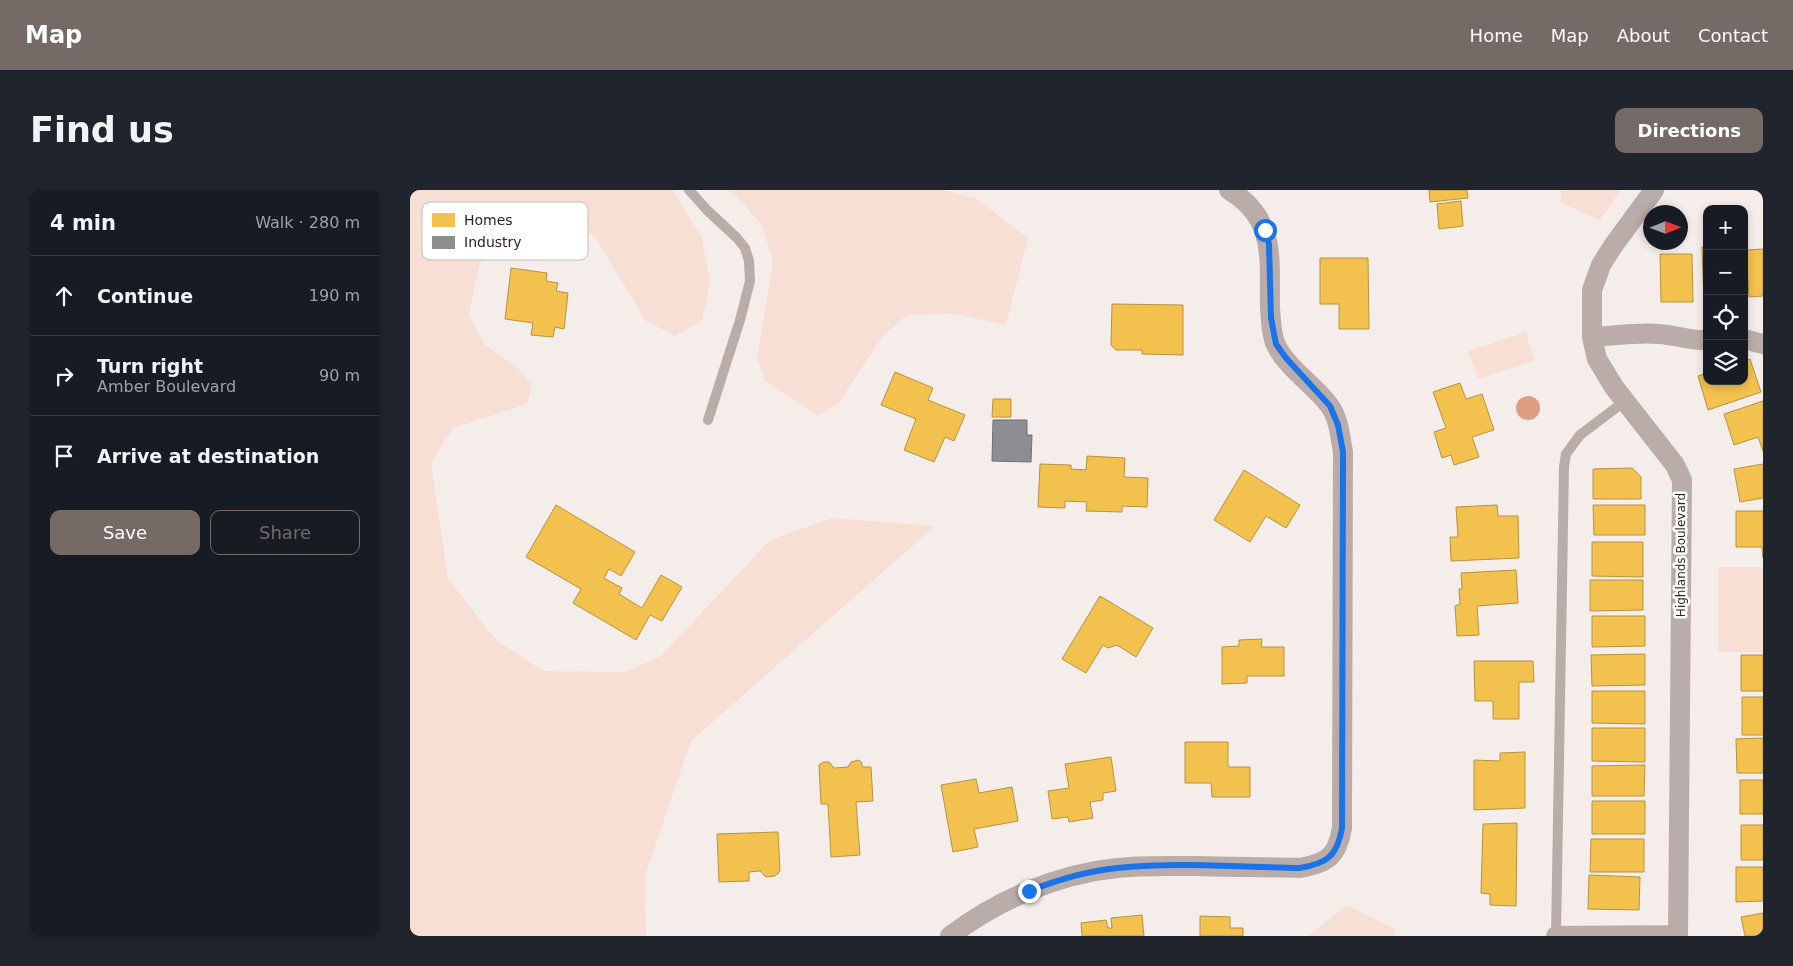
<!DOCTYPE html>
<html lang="en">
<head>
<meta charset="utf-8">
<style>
  body { margin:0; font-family:"DejaVu Sans",sans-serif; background:#20242c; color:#f1f3f6 }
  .controls { position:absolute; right:15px; top:15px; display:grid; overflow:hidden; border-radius:10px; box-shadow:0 2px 8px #0003 }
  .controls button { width:45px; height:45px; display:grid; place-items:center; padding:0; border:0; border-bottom:1px solid #363941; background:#171b24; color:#f1f3f6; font:25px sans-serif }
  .compass { position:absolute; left:1233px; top:15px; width:45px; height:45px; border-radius:50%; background:#171b24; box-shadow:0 2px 8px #0003; rotate:89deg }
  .stop { position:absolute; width:15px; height:15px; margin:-11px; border:4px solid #1a73e8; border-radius:50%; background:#fff }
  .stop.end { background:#1a73e8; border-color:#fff; box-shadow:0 1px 5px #0008 }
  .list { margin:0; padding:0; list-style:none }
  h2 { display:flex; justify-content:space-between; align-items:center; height:65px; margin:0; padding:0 20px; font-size:21px }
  h2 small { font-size:16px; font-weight:400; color:#9ea1a6 }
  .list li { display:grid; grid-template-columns:32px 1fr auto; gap:15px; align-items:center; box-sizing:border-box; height:80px; padding:0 20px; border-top:1px solid #363941 }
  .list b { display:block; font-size:19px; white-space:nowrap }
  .list p { margin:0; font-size:16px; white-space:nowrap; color:#9ea1a6 }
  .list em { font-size:16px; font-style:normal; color:#9ea1a6 }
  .actions { display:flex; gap:10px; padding:15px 20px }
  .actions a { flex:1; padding:11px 0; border:1px solid #756a65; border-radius:10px; text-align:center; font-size:18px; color:#756a65 }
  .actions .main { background:#756a65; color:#fff }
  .icon { flex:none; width:28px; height:28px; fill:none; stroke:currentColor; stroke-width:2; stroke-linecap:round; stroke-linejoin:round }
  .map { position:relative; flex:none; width:1353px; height:746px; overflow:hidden; border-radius:10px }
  header { display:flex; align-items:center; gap:30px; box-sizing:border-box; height:70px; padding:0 25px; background:#756a65; color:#fff }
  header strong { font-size:24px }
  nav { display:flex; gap:28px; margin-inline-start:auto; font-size:18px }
  .intro { display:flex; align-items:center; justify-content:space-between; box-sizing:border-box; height:120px; padding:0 30px }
  h1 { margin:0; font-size:35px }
  .button { padding:12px 22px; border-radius:10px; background:#756a65; color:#fff; font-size:18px; font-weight:700 }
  main { display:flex; gap:30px; padding:0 30px }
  aside { flex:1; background:#171b24; border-radius:10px; box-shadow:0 2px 8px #0003 }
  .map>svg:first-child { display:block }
  .green { fill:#f8dfd5 }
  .water { fill:#df9d82 }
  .homes { fill:#f2c14e; stroke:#b89240 }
  .industry { fill:#8d8d92; stroke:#716d6f }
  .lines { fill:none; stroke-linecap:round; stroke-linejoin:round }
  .service { stroke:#baada9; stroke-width:10 }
  .minor { stroke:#baada9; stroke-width:20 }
  .route { stroke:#1a73e8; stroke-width:6 }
  .labels { text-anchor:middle; stroke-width:5; stroke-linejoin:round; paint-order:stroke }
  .street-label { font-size:12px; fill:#30231e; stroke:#fff }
  .key { fill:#fff; stroke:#c1bdbc; stroke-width:1 }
  .key-label { font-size:14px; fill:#30231e }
</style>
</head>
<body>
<header>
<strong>Map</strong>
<nav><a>Home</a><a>Map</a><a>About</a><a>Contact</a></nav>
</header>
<div class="intro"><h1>Find us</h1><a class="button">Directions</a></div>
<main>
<aside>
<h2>4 min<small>Walk · 280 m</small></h2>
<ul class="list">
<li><svg class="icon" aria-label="ahead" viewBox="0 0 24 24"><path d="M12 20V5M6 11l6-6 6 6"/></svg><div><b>Continue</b></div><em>190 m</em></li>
<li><svg class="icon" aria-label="right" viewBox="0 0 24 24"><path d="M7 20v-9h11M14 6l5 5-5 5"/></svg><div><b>Turn right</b><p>Amber Boulevard</p></div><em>90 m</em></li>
<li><svg class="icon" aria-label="arrive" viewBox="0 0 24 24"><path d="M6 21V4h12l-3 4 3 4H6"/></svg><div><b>Arrive at destination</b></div></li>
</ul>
<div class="actions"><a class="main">Save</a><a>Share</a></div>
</aside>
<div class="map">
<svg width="1353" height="746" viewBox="0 0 1353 746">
  <rect width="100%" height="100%" fill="#f5edea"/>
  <path class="green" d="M0,0H263L292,48L300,92L292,131L265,146L236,131L185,47L165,33L130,35L83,52L69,76L59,125L75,155L107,177L122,195L117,214L43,238L21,273L38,389L87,451L134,481L215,482L251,466L360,350L422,328L525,336L281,551L235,686L236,746H0Z
    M318,0H535L567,9L618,48L596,135L543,124L497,125L473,146L428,214L408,226L355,191L347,167L363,72L352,35L327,7Z
    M1151,0H1211L1190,30L1151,13Z
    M1116,142L1124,171L1068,189L1058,161Z
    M1308,377H1353V462H1308Z
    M937,715L985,739V746H898Z"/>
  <path class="water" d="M1106 218a12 12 0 1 1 24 0a12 12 0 1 1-24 0Z"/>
  <path class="homes" d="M1019,0H1057L1058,8L1020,12Z
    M1051,11L1053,36L1029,39L1027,14Z
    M1292,57H1297V112H1294Z
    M1353,59V106L1339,107L1336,60Z
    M1250,64H1282L1283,112H1251Z
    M910,68H958L959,139H929V114H910Z
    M101,78L137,83L136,91L148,93L146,101L158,103L154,139L145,137L143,147L121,145L123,133L95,129Z
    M702,114L773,115V165L732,164V160H706L701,155Z
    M1340,169L1351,202L1298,220L1288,186L1297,183V191H1334V171Z
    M485,182L523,198L518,210L555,225L544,251L535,247L524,272L494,260L506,229L471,215Z
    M1050,193L1056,209L1072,204L1084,240L1062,247L1069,267L1044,275L1041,265L1032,268L1024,242L1036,238L1023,202Z
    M583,209H601V227H582Z
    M1353,211V261L1348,247L1324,255L1314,224Z
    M677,266L715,268L714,287L738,288L737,317L712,316V322L676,321L677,312L655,311V318L628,317L630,274L661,275V279L676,280Z
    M1353,274V308L1330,312L1324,279Z
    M1222,278L1231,287V309H1183V279Z
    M834,280L890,315L876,338L856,326L840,352L804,330Z
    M146,315L225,362L211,386L199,379L194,388L212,398L209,404L232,418L251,385L272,397L252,431L240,425L226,450L163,413L171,399L116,367Z
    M1087,315L1088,326H1108L1109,368L1041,371L1040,347H1048L1046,317Z
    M1183,315H1235V345H1184Z
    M1326,321H1353V368L1352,357H1326Z
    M1182,352H1233V387L1182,386Z
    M1106,380L1108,413L1067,416L1069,445L1047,446L1045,416L1050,414L1049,399H1052L1051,383Z
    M1180,390H1233V420L1180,421Z
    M690,406L743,438L726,467L707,455L698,458L693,455L676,483L652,469Z
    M1182,426H1235V456L1182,457Z
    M852,449L851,457H874V486H837V493L812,494V457L829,456V450Z
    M1235,464V495L1182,496L1181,465Z
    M1331,465H1353V501H1331Z
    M1064,471H1123L1124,492H1109V529H1083V511H1065Z
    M1182,501H1235V534L1182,533Z
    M1332,507H1353V545H1332Z
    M1182,538H1235V572L1182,571Z
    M1353,548V583H1327L1326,549Z
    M775,552H818V577H840V607H802L801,593H775Z
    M1115,562V618L1064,620V570L1090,571V563Z
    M701,567L706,601L693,603V610L680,612L683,628L659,632L658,627L642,629L638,601L659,598L655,574Z
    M449,570L452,573V577H461L463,611L446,612L450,665L421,667L418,614H411L409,575L413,572H419L424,578L438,577L441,572Z
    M1235,575L1234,606H1182V576Z
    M566,589L569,603L602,597L608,631L564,639L568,657L543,662L531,595Z
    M1330,590H1353V624H1330Z
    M1182,611H1235V644H1182Z
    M1107,633L1106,716L1080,715V704L1071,703L1073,634Z
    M1331,635H1353V670H1331Z
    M368,642L370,681L365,686L356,687L350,681L339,682V691L309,692L307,644Z
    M1181,649H1234V682H1180Z
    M1326,677H1353V711L1326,712Z
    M1179,685L1230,687L1229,720L1178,719Z
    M1353,723V746H1335L1331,727Z
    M732,725L734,746H672L671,733L696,730L698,738H702L701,728Z
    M790,726L820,727V738H833V746H790Z"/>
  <path class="industry" d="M583,230H617V245H622L621,272L582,271Z"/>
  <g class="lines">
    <path class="service" d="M279,0L297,20L327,48L335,58L339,71L340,91L330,130L298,230
      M1146,746L1154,277L1156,264L1170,245L1215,211"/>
    <path class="minor" d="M1244,0L1203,56L1191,75L1182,100V147L1187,169L1204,197L1265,275L1272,290L1268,746
      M1182,147C1204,146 1227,142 1249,144C1266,145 1280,151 1297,150
      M1334,149L1353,154
      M540,746C588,710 647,684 707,678C734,675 761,676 787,676C821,677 856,677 890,678C918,673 927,666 932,638L933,262C930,246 929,228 919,215C904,195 877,178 866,155C861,145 861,129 860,118C859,70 867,28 819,0
      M1146,746L1268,745"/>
  </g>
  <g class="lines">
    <path class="route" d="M619,701C647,690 677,681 707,678C766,672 830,677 890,678C918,673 927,666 932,638L933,262L928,235L920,216L876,168L866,154L861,128L859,54L855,40"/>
  </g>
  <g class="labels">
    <g class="street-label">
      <text transform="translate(1271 365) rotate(-90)" y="4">Highlands Boulevard</text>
    </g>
  </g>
  <rect x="12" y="12" width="166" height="58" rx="8" class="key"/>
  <rect x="22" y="23" width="23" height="14" fill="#f2c14e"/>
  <rect x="22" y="46" width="23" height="13" fill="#8d8d92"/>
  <g class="key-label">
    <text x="54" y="35">Homes</text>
    <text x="54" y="57">Industry</text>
  </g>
</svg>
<div class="controls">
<button>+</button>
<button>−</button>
<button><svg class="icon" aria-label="locate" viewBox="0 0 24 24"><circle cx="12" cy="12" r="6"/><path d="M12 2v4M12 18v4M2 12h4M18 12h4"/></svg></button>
<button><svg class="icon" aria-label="layers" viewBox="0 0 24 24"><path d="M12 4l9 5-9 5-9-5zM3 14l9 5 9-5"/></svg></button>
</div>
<svg class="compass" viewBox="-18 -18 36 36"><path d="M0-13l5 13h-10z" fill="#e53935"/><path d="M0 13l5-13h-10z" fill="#9ea1a6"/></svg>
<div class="stop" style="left:855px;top:40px"></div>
<div class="stop end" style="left:619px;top:701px"></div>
</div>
</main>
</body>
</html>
